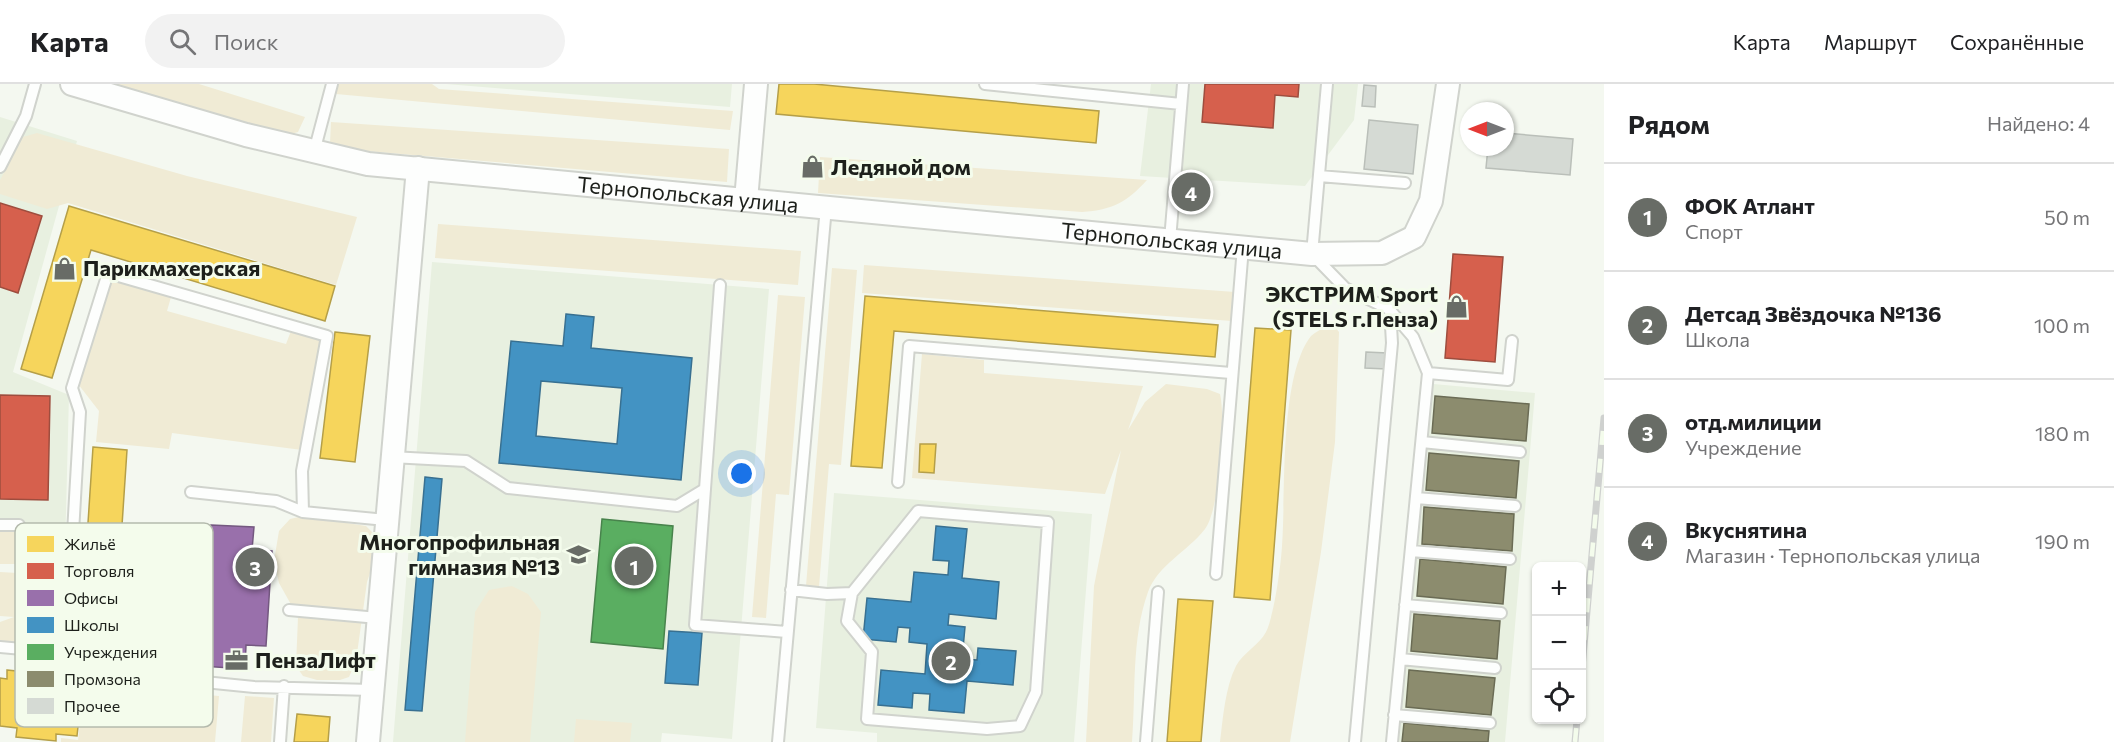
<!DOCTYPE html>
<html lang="ru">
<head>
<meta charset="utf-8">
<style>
  body { margin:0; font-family:Commissioner,sans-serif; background:#f2f2f2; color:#202124 }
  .controls { position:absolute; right:18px; bottom:18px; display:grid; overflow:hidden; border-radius:9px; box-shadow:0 2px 4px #0004 }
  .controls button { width:54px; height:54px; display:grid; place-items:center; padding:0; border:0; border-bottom:2px solid #e0e0e0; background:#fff; color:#202124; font:30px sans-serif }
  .compass { position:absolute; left:1460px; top:18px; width:54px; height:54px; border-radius:50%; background:#fff; box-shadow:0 2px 4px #0004; rotate:270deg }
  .you { position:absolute; left:742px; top:390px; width:21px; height:21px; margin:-15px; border:4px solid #fff; border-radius:50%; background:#1a73e8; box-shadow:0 0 0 9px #1a73e833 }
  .badge { display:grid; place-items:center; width:39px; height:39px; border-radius:50%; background:#686c66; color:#fff; font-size:20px; font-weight:700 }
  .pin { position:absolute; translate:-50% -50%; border:3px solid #fff; box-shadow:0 2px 6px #0006 }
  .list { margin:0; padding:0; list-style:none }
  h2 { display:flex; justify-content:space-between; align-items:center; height:78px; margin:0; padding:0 24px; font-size:26px }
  h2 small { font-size:20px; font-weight:400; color:#757577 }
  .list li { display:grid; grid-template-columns:39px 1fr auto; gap:18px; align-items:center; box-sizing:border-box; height:108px; padding:0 24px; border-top:2px solid #e0e0e0 }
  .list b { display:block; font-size:22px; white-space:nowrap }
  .list p { margin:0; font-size:20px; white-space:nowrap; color:#757577 }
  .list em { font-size:20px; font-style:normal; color:#757577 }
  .icon { flex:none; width:33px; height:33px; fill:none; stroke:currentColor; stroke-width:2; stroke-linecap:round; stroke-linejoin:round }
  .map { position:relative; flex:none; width:1604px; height:658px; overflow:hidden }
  header { display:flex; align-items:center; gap:36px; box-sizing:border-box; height:84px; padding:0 30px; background:#fff; border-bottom:2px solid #e0e0e0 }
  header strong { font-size:28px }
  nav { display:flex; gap:33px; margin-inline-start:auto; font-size:21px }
  .search { width:420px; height:54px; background:#f2f2f2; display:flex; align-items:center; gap:15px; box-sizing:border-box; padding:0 21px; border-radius:33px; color:#757577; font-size:22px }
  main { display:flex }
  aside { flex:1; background:#fff }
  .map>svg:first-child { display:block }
  .built { fill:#e8f0e0 }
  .green { fill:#f0ebd5 }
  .homes { fill:#f6d55c; stroke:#b59f48; stroke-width:1.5 }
  .shops { fill:#d6604d; stroke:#9e4d3e; stroke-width:1.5 }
  .offices { fill:#9970ab; stroke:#745880; stroke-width:1.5 }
  .schools { fill:#4393c3; stroke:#387091; stroke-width:1.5; fill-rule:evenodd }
  .public { fill:#5aae61; stroke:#48834c; stroke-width:1.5 }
  .industry { fill:#8c8c6e; stroke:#6b6c55; stroke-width:1.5 }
  .building { fill:#d5dad4; stroke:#babfb9; stroke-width:1.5 }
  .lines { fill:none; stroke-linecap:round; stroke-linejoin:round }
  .lane-casing { stroke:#d0d3cd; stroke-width:14 }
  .street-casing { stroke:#d0d3cd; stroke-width:26 }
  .lane { stroke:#fdfefd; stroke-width:10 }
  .street { stroke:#fdfefd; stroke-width:22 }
  .rail-casing { stroke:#cfd1cf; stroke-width:7 }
  .rail { stroke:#f4fcec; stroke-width:4.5; stroke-dasharray:14; stroke-linecap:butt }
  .labels { text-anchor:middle; stroke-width:6; stroke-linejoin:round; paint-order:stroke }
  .poi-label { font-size:22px; font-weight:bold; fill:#1d201b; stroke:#f4fcec; text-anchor:start }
  .street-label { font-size:22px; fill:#1d201b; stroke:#f4fcec }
  .key { fill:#f4fcec; stroke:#b4baad; stroke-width:1.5 }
  .key-label { font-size:16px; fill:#1d201b }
</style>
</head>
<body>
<header>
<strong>Карта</strong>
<div class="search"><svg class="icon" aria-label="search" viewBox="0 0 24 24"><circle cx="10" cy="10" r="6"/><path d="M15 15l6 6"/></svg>Поиск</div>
<nav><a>Карта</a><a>Маршрут</a><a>Сохранённые</a></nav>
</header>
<main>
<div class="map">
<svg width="1604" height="658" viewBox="0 0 1604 658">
  <rect width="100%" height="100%" fill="#f4f8f0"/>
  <path class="built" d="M446,0H732L730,23Z
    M1151,0H1358L1354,36L1305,102L1140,92Z
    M0,33L77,57L13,288L69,311L65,468L0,464Z
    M432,178L769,205L732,655L662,649L661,658H393Z
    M1422,299L1535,309L1505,658H1386Z
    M834,409L1092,430L1074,658H877V649L816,644Z"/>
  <path class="green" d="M114,0H199L305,33L298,48L288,51L205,31Z
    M338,0H432L439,5L733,27L730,46L336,10Z
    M331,38L729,65L727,98L366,67L330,59Z
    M37,49L187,92L357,133L336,201L68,119L47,125L0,110V96L23,53Z
    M820,73L1147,96C1127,118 1113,126 1082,128L818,109Z
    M438,140L801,167L798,201L435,174Z
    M864,181L1235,208L1232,237L862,209Z
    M832,184L857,186L841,381L829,380L819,503L806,502Z
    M112,194L171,213L167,227L286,260L291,247L320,256L302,366L172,349L169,365L96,358L99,327L78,300Z
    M778,211L805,213L789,411L776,410L766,534L752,533Z
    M1326,242L1335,243L1339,248L1335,358L1321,468L1290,658H1220C1223,634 1225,604 1236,582C1243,569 1259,561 1266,548C1274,532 1281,481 1282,462C1286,409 1279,293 1311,252C1315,248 1322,245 1326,242Z
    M922,270L984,276V289L1143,302L1128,346L1145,318L1166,300L1207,305L1220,310C1226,335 1220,425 1205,445C1188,467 1158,481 1148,508C1131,555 1136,609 1132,658H1086L1094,502L1121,366L1105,410L912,394Z
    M303,432L366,442L373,449L375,474L367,498L356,577L349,593L340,596H317L303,592L296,582L298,533L279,499L274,477L279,447L290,435Z
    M12,443C58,453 64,489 61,530C60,543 60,556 48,563L0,560V538L14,533L0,532V488L35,490L33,525L36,524V490L21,480H0V444Z
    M512,502L528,510L541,528L530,658H465L475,528L489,506Z
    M85,600L219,612L215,658H61V654L78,656Z
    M245,612L274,614L271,658H241Z
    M576,635L632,639L630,658H574Z"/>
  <path class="homes" d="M779,0H814L1099,27L1096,59L776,30Z
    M69,122L335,202L325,237L91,166L52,294L21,285Z
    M865,212L1218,241L1215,273L894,247L882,384L851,382Z
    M1255,244L1291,246L1270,516L1234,513Z
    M335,248L370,252L355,378L320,374Z
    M920,360H936L934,389L919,388Z
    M93,363L127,366L114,562L80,560Z
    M1178,515L1213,517L1201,658H1167Z
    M7,586L26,588L24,608L62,612L61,622L80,624L77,652L56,650V657L16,653L17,644L0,642V594L7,595Z
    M297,630L330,633L328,658H294Z"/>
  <path class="shops" d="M1205,0H1299L1298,13L1275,11L1273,44L1202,38Z
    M0,119L42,132L18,209L0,203Z
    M1453,170L1503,173L1495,278L1445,274Z
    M0,311L50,312L48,416L0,415Z"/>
  <path class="offices" d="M211,441L254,443L252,466L272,467L266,562L246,561L245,585L202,582Z"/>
  <path class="schools" d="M566,230L594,233L591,264L692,274L681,396L499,379L511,257L563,262ZM541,297L622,304L617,360L536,352Z
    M425,393L442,395L422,627L405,626Z
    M936,442L967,445L962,494L999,498L996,535L949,530L948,541L965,543L962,575L977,576L978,564L1016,567L1013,601L967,597L964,629L929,626L930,610L913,609L912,624L878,621L881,586L925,590L927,560L909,558L910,544L898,543L896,558L863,555L867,514L911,518L914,488L948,491L949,477L933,476Z
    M669,547L702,549L698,601L665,599Z"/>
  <path class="public" d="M602,435L673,442L663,565L591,558Z"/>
  <path class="industry" d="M1435,312L1529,320L1526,357L1432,349Z
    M1429,369L1519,377L1516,414L1426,406Z
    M1424,423L1514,430L1512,467L1422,460Z
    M1420,475L1506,483L1503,520L1417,512Z
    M1414,530L1500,537L1497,575L1411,567Z
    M1409,586L1495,594L1491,631L1406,623Z
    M1404,639L1489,647L1488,658H1402Z"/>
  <path class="building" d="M1364,1L1376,2L1375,23L1362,22Z
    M1369,36L1418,41L1413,90L1364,85Z
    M1505,49L1573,55L1570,91L1486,84L1488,63H1505Z
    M1366,268L1387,269L1386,285L1365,284Z"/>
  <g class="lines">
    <defs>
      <path id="lane" d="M985,0L1181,20
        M1327,0L1312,170L1345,204L1389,225L1413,253L1428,289L1392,658
        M314,68L332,0
        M0,83L26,32L35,0
        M1319,92L1405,99
        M1170,156L1183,0
        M720,201L695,541L787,548
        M1428,289L1508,296L1512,257
        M1422,358L1520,368
        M391,373L466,377L508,404L677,422L705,405
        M898,398L909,262L1231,289
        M191,408L276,417L303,428L386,436
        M1416,414L1515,422
        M0,441H19
        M1411,467L1510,475
        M1216,490L1243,163
        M791,506L827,510L852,509L918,427L1048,438L1036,608L1020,642L987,645L867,635L872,568L847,537L852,509
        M1405,521L1501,529
        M289,526L378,534
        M0,563L66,569L65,584L254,603L372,606
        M66,569L80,328L72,304L108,189L327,252L302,387L303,428
        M1400,575L1495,584
        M1394,631L1490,639
        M280,658L284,602
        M778,658L826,123
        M1146,658L1158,508
        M1355,658L1392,259L1390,225"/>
      <g id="street">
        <path id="s1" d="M72,0L246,51L368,80L1312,170L1382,169L1414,153L1431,117L1448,0"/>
        <path d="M746,116L756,0"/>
        <path d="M368,658L418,84"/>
      </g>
    </defs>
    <use href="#lane" class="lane-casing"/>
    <use href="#street" class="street-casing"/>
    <use href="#lane" class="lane"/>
    <use href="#street" class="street"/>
    <defs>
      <path id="rail" d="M1582,584L1604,334
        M1575,658L1577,636"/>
    </defs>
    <use href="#rail" class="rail-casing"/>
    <use href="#rail" class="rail"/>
  </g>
  <defs>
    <symbol id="shop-bare" viewBox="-9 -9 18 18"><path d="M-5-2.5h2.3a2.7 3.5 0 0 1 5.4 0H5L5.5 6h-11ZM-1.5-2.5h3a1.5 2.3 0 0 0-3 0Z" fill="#686c66" stroke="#f4fcec" stroke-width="2.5" paint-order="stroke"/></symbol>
    <symbol id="school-bare" viewBox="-9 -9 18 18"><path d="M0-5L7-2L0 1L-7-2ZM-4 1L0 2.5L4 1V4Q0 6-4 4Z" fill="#686c66" stroke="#f4fcec" stroke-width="2.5" paint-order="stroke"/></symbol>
    <symbol id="office-bare" viewBox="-9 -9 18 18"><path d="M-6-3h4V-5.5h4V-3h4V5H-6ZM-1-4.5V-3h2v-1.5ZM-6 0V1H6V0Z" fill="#686c66" stroke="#f4fcec" stroke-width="2.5" paint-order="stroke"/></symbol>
  </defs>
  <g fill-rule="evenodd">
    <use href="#shop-bare" x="796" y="66" width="33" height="33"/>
    <use href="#shop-bare" x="48" y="168" width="33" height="33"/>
    <use href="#shop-bare" x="1440" y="206" width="33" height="33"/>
    <use href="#school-bare" x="562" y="454" width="33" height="33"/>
    <use href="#office-bare" x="220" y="560" width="33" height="33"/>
  </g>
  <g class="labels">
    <g class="poi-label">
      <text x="831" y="91">Ледяной дом</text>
      <text x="83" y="192">Парикмахерская</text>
      <text x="1438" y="218" text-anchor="end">ЭКСТРИМ Sport<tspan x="1438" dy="25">(STELS г.Пенза)</tspan></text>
      <text x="560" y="466" text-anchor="end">Многопрофильная<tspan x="560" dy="25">гимназия №13</tspan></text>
      <text x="255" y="584">ПензаЛифт</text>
    </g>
    <g class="street-label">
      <text dy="8" stroke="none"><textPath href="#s1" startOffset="628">Тернопольская улица</textPath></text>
      <text dy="8" stroke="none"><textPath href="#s1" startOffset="1114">Тернопольская улица</textPath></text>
    </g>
  </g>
  <rect x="15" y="439" width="198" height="204" rx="9" class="key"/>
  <rect x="27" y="452" width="27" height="16" fill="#f6d55c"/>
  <rect x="27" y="479" width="27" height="16" fill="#d6604d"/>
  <rect x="27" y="506" width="27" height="16" fill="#9970ab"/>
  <rect x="27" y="533" width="27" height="16" fill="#4393c3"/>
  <rect x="27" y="560" width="27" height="16" fill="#5aae61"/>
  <rect x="27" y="587" width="27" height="16" fill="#8c8c6e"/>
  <rect x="27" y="614" width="27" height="16" fill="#d5dad4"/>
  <g class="key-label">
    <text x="64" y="466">Жильё</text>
    <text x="64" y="493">Торговля</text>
    <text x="64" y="520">Офисы</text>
    <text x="64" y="547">Школы</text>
    <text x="64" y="574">Учреждения</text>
    <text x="64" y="601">Промзона</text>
    <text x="64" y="628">Прочее</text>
  </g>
</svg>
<div class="controls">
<button>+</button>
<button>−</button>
<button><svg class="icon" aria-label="locate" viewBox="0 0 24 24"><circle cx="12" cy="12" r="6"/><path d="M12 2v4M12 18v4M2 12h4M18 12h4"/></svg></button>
</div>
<svg class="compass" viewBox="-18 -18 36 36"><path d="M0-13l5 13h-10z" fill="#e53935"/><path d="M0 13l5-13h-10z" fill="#757577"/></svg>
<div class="you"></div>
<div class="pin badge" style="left:634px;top:482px">1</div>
<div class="pin badge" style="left:951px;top:577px">2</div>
<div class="pin badge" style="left:255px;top:483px">3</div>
<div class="pin badge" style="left:1191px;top:108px">4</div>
</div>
<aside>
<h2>Рядом<small>Найдено: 4</small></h2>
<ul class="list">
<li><span class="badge">1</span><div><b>ФОК Атлант</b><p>Спорт</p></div><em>50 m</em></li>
<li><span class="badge">2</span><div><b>Детсад Звёздочка №136</b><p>Школа</p></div><em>100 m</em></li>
<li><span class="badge">3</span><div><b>отд.милиции</b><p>Учреждение</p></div><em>180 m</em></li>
<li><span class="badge">4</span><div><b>Вкуснятина</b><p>Магазин · Тернопольская улица</p></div><em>190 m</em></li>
</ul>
</aside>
</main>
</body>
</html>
